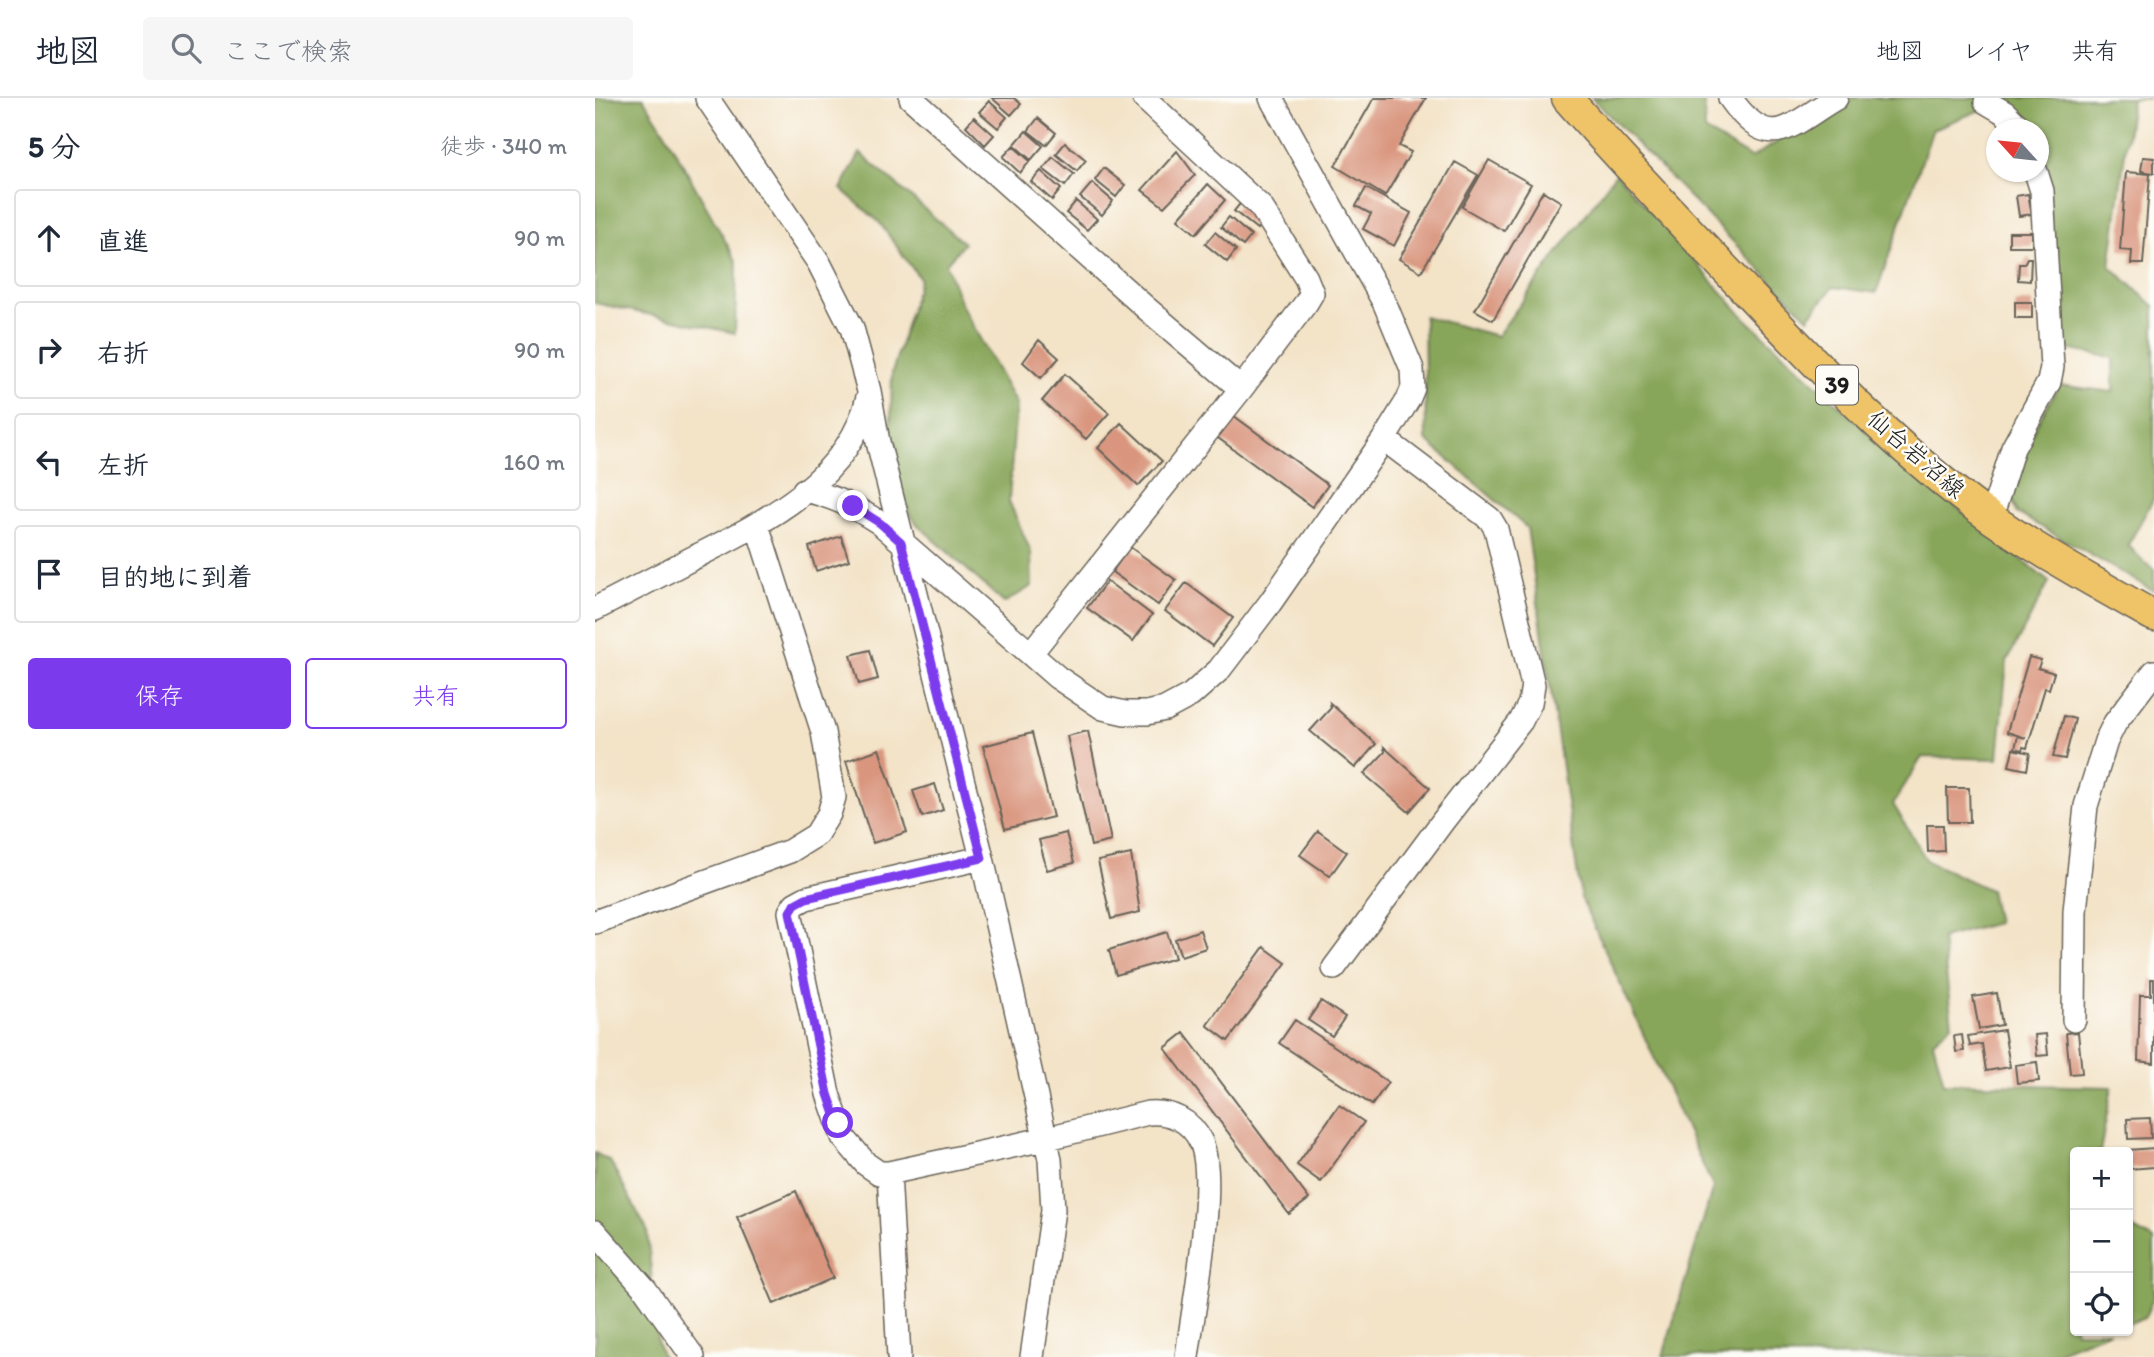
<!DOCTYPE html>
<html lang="ja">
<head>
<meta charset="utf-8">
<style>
  body { margin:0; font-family:Itim,"Klee One",sans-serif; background:#f6f6f7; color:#1f2937 }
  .controls { position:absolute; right:21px; bottom:21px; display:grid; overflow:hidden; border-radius:7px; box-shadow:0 2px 5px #0004 }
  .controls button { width:63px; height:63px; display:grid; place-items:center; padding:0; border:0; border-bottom:2px solid #e0e1e3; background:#fff; color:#1f2937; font:35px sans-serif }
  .compass { position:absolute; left:1391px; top:21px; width:63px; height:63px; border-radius:50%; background:#fff; box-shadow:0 2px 5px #0004; rotate:297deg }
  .stop { position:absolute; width:21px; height:21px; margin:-16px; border:5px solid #7c3aed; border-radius:50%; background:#fff }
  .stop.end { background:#7c3aed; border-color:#fff; box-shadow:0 2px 7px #0008 }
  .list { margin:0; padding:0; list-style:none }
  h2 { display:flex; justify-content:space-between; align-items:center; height:91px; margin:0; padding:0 28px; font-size:30px }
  h2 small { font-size:23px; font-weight:400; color:#747a83 }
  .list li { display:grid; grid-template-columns:46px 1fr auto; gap:21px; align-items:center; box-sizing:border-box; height:98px; margin:0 14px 14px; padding:0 14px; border:2px solid #e0e1e3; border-radius:7px }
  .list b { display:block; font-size:26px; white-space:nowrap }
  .list em { font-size:23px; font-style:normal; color:#747a83 }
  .actions { display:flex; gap:14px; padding:21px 28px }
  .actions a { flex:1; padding:16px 0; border:2px solid #7c3aed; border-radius:7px; text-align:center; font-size:24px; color:#7c3aed }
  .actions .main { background:#7c3aed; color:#fff }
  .icon { flex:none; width:38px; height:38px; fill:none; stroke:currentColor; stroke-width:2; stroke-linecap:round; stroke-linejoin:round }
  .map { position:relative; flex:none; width:1559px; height:1259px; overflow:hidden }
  header { display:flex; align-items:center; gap:42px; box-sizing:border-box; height:98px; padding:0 35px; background:#fff; border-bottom:2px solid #e0e1e3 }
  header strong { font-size:33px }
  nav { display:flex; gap:38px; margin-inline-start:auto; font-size:24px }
  .search { width:490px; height:63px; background:#f6f6f7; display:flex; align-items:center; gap:18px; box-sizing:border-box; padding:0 24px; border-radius:7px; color:#747a83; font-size:26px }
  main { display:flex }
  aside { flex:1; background:#fff }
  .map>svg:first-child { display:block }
  .forest { fill:#88a65a; stroke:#52613b; stroke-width:2 }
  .building { fill:#d9957e }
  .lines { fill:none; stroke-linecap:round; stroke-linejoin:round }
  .minor-casing { stroke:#676258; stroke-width:26 }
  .major-casing { stroke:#676258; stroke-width:33 }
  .minor { stroke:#fff; stroke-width:23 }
  .major { stroke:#efc469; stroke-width:30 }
  .route { stroke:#7c3aed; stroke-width:9 }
  .labels { text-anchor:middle; stroke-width:5; stroke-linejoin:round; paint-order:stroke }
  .shield { fill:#fdfcf7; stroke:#605f5e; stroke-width:2 }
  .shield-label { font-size:23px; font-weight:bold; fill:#1c1c1c }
  .street-label { font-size:24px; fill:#1c1c1c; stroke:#fdfcf7 }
</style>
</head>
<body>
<header>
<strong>地図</strong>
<div class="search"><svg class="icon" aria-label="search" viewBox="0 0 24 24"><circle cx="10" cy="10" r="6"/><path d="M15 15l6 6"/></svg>ここで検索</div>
<nav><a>地図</a><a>レイヤ</a><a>共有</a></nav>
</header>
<main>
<aside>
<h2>5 分<small>徒歩 · 340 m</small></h2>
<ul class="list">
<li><svg class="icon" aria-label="ahead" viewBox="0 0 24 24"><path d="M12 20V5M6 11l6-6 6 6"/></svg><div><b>直進</b></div><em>90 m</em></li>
<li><svg class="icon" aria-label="right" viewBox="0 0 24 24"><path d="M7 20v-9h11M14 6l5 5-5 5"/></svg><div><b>右折</b></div><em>90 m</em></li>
<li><svg class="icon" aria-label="left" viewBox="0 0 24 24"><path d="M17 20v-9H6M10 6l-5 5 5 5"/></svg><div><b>左折</b></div><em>160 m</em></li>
<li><svg class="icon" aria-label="arrive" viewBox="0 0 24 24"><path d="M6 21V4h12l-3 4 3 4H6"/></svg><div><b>目的地に到着</b></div></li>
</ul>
<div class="actions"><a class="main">保存</a><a>共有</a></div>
</aside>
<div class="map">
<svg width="1559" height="1259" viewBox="0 0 1559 1259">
  <rect width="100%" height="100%" fill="#fdfcf7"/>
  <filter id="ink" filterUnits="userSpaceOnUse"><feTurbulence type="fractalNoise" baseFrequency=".0143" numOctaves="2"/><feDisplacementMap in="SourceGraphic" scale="14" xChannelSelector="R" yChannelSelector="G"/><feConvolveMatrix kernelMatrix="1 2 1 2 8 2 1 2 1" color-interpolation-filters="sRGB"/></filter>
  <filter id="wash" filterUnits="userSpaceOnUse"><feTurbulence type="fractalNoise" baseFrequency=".00686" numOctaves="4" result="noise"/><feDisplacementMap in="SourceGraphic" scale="28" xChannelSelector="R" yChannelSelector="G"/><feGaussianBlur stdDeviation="1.57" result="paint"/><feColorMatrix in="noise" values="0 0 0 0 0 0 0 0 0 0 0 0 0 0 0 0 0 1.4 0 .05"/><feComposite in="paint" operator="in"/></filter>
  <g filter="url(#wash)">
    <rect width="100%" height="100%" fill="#f3e3c7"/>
    <path class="forest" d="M0,0H48L68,31L142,164L140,235L0,205Z
      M997,0H1109L1110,32L1156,60L1252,0H1559L1537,1L1515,168L1559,208V400L1533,447L1549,464L1559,471V493L1422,415L1411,381L1464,287L1518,294V260L1466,250L1444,74V32L1422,31L1408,3L1338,31L1281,195L1238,189L1213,220Z
      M265,55L369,145L351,166L366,206L421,306L414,403L436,454L437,488L409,505L322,426L314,415L295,354L297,275L325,181L284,124L246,91Z
      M1021,75L1149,219L1295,355L1454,484L1412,563L1403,661L1327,659L1298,706L1332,763L1395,792L1402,825L1347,840L1357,926L1338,943L1349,985L1517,989L1505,1054H1480V1233H1515L1449,1259L1068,1258L1118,1089L986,800L932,430L831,342L829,218L902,238Z
      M0,1055L15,1063L52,1132L63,1246L68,1259H0Z
      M1533,1128L1559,1142V1198L1550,1219L1533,1226Z"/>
    <g id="blocks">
      <path class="building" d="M397,0H419L426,6L416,17Z
        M779,0H831L804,48L816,54L790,98L740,68Z
        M394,3L412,19L403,30L384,14Z
        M379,19L399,37L390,47L371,28Z
        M443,20L461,35L451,47L433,33Z
        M431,33L448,48L436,62L419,47Z
        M470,45L491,62L482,73L461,56Z
        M418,48L435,63L425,75L408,59Z
        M582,53L600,77L569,109L547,92Z
        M458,59L479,76L470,88L448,71Z
        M1548,59L1559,60V75L1546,73Z
        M894,62L936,86L909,133L867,109Z
        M860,64L883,77L826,174L804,161Z
        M509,70L530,87L521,99L500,82Z
        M446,73L466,91L457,102L436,84Z
        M1531,74L1555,76L1548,166H1536L1537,153L1525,152Z
        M497,85L518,103L507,117L485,99Z
        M613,86L630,102L601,136L583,121Z
        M771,90L816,115L799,148L768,131L776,116L761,108Z
        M948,93L966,104L898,222L880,212Z
        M1433,96L1437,116L1424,118L1421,98Z
        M648,102L670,121L662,131L639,113Z
        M481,103L502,121L492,132L471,115Z
        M634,119L656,138L648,148L626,129Z
        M620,134L641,152L632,164L610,146Z
        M1414,134H1437V148H1414Z
        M1432,160H1436L1435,183L1423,182L1424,166H1429Z
        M1420,204H1437V220H1420Z
        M444,242L464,260L446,280L428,264Z
        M470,276L514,315L491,341L447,303Z
        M635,315L733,387L717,409L619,337Z
        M526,325L567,363L543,388L503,350Z
        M246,438L254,462L221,473L214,449Z
        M535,449L581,482L563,507L517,474Z
        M512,483L557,517L538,543L492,510Z
        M591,485L638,520L617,548L570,513Z
        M275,552L283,581L264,586L256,557Z
        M1434,559L1446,562L1443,570L1459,575L1454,591L1450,590L1432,650L1428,649L1427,652L1420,650L1423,638L1431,640L1412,634Z
        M735,605L781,646L760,670L715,633L736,610Z
        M1469,618L1480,621L1470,661L1458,659Z
        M493,633L516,743L496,748L472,638Z
        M437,635L458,719L410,731L388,648Z
        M789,649L835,690L814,714L769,676L790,654Z
        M284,651L312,734L278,745L251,663Z
        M1418,651L1435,655L1432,672L1414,668Z
        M340,686L348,712L327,719L318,693Z
        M1352,690H1374L1375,724H1353Z
        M1332,727H1348L1349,753L1333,754Z
        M723,733L752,754L735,778L705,757Z
        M471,735L479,765L452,772L444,742Z
        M536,756L545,814L516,821L503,763Z
        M605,832L611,850L586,858L580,841Z
        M572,834L580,860L521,877L514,852Z
        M669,849L691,865L633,943L612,927Z
        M1556,881H1559V965L1543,963L1545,897H1556Z
        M1402,895L1407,927L1384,931L1378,899Z
        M726,903L750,919L737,938L713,922Z
        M700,922L793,984L777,1007L684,945Z
        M1409,932L1415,969L1391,973L1387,946L1375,948L1373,938Z
        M1483,934L1487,975L1475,976L1471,935Z
        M589,935L714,1101L694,1116L570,950Z
        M1451,936L1453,957L1442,958L1440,937Z
        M1367,937L1369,953L1361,954L1359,938Z
        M1442,964L1444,983L1422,985L1420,967Z
        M744,1007L769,1024L726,1084L702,1067Z
        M1555,1020L1556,1040L1533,1041L1532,1021Z
        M1559,1050V1069L1535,1071L1533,1052Z
        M201,1093L238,1180L179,1206L142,1119Z"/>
    </g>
  </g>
  <g filter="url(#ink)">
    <use href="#blocks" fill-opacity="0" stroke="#676258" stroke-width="2"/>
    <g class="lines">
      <defs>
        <path id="minor" d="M112,0L224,165L257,230L274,293L283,344L387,760L455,1061L458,1112L437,1259
          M316,0L551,210L646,291L711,205L717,195L711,180L666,109L549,0
          M1135,0C1176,58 1194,27 1241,0
          M1391,4L1410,15L1427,32
          M209,392C238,398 260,409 285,425L462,579L508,610L530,615H552L570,611L596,597L624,572L675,505L789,341L813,302L818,290L817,271L790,206L676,0
          M1396,420L1418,350L1454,284L1457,269L1447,93L1441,74
          M0,511C32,494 64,478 96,461C165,426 255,383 273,299
          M436,555L646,291
          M387,760L211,800L200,806L195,814L233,996L248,1039L271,1066L284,1075H294L449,1041L553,1015C575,1013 596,1022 606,1044C623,1083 598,1212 592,1259
          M0,824L195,753L221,737L234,716L239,699L228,634L162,427
          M739,870L848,723L926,623L935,605L938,587L901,431L895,421L789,341
          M1479,922L1480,813L1491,708L1511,643L1520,625L1559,574
          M294,1075L304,1259
          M0,1134L50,1191L98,1259"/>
        <path id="major" d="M972,0C1030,66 1091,130 1152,194C1228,274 1306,356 1396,420C1448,456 1504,487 1559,518"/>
      </defs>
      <use href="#minor" class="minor-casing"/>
      <use href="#major" class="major-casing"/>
      <use href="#minor" class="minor"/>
      <use href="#major" class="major"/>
    </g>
  </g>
  <g class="lines" filter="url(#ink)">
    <path class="route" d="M243,1025L233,996L195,814L200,806L211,800L387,760L306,444L285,425L258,408"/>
  </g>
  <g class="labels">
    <rect class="shield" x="1221" y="267.5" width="42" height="39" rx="5"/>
    <g class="shield-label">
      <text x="1242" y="295">39</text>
    </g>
    <g class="street-label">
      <text transform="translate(1321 356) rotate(41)" y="8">仙台岩沼線</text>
    </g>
  </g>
</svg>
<div class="controls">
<button>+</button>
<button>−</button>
<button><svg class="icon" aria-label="locate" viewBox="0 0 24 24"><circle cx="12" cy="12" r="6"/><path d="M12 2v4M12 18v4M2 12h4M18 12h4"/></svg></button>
</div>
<svg class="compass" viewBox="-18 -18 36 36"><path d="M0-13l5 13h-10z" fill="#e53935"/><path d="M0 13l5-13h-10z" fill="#747a83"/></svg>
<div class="stop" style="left:243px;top:1025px"></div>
<div class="stop end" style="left:258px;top:408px"></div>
</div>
</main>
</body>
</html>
